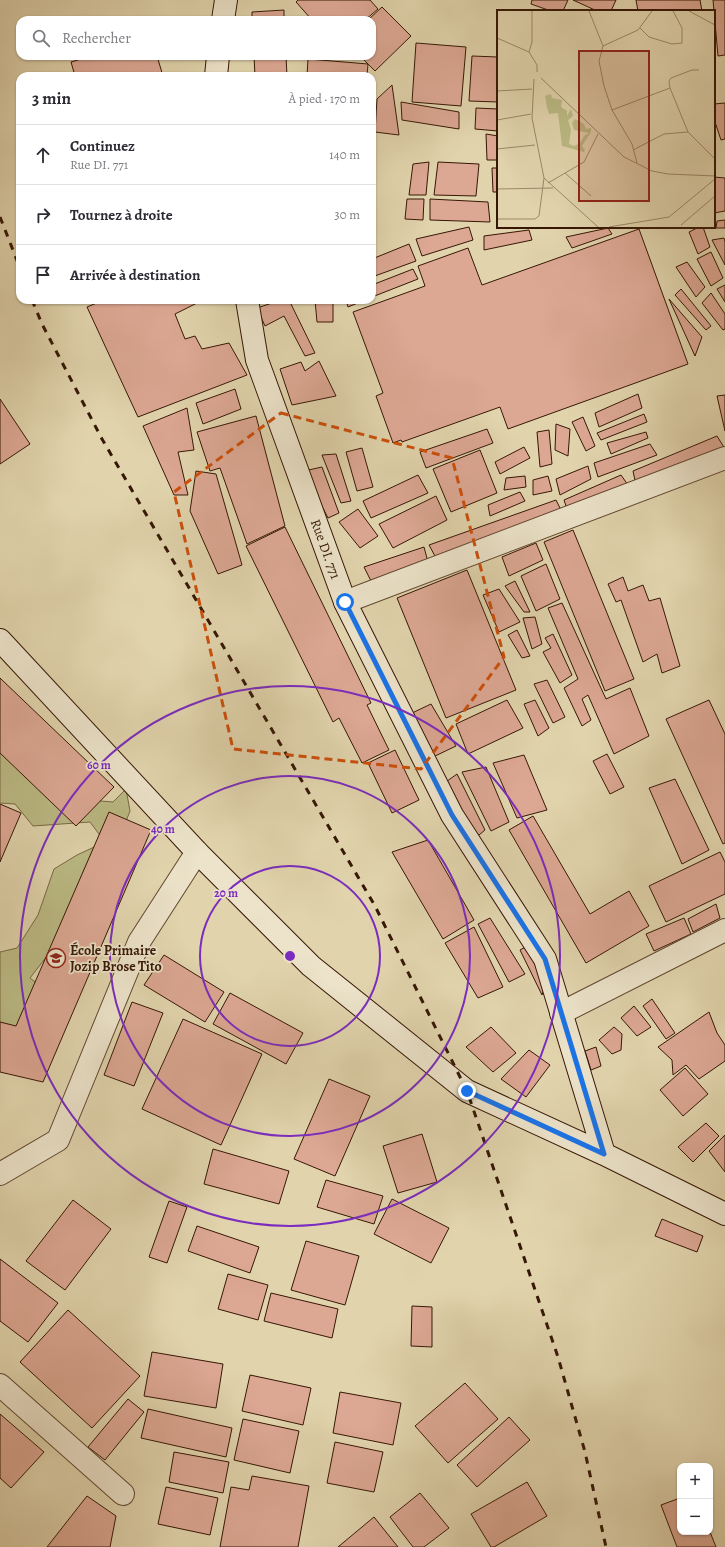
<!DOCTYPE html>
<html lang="fr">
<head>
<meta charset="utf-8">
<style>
  body { margin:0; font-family:Alegreya,serif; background:#f2f2f3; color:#2b2b33 }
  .controls { position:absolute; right:12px; bottom:12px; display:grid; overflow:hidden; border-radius:8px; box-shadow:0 1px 3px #0004 }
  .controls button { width:36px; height:36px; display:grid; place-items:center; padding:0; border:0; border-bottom:1px solid #e1e1e2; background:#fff; color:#2b2b33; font:20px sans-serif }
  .stop { position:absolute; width:12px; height:12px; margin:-9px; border:3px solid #1a73e8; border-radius:50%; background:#fff }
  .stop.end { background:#1a73e8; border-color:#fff; box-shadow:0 1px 4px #0008 }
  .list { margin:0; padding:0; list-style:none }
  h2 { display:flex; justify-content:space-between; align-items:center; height:52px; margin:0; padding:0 16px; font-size:17px }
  h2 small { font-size:13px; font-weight:400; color:#7c7c81 }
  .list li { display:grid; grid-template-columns:26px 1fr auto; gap:12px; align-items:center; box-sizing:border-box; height:60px; padding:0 16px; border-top:1px solid #e1e1e2 }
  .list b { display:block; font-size:15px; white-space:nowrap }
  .list p { margin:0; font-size:13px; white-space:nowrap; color:#7c7c81 }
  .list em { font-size:13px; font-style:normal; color:#7c7c81 }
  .icon { flex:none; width:22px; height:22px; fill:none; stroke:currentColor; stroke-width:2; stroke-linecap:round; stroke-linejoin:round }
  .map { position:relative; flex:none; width:725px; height:1547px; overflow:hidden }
  .search { position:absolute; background:#fff; box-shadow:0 1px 3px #0004; left:16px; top:16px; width:360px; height:44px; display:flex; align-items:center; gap:10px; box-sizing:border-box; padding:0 14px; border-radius:12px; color:#7c7c81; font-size:15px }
  .panel { position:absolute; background:#fff; box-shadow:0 1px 3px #0004; left:16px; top:72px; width:360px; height:232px; border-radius:12px }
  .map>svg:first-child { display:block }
  .green { fill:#bbba84; stroke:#786844 }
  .building { fill:#dca793; stroke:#361705 }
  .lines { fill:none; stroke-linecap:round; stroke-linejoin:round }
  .street-casing { stroke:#61462f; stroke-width:24 }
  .secondary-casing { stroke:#361705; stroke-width:24 }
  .street { stroke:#ece3ca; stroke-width:22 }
  .secondary { stroke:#ece3ca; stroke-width:22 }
  .rail { stroke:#361705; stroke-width:3; stroke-dasharray:7 7; stroke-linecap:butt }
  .route { stroke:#1a73e8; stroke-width:5 }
  .marked { fill:none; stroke:#cd4f0b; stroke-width:3; stroke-dasharray:8 5; stroke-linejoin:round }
  .ring { fill:none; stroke:#7b2cbf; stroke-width:2 }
  .labels { text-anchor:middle; stroke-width:3.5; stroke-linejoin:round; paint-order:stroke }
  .street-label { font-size:14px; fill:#361705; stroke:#ece3ca }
  .poi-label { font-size:14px; font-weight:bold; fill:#361705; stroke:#ece3ca; text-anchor:start }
  .inset-road { fill:none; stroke:#9d886a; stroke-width:1 }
  .view { fill:#8f2418; fill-opacity:0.15; stroke:#8f2418; stroke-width:2 }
  .inset-edge { fill:none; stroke:#361705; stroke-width:2 }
  .centre { fill:#7b2cbf; stroke:#ece3ca; stroke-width:2 }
  .ring-label { font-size:12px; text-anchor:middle; font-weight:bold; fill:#7b2cbf; stroke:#ece3ca; stroke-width:3.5; stroke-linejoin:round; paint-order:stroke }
</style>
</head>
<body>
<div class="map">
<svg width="725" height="1547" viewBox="0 0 725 1547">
  <rect width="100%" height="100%" fill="#e1d4ad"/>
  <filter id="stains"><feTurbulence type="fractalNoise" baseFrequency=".005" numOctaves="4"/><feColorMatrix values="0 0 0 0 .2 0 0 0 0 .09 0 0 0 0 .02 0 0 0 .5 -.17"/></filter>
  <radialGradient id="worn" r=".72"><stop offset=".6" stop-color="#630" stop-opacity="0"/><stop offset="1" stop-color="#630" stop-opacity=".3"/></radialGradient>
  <path class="green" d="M0,723L76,799L113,802L126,789L130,811L123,829L61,938L30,978L51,994L63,1013L0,1034V952L17,948L38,915L54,869L77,855L105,842L90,822L33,826L15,804L0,803Z"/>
  <path class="building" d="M298,0H370L378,9L365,20H312L296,2Z
    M532,0H568L563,11H551L531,4Z
    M573,0H616L611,11H597Z
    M636,0H700L702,11H638Z
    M713,0H725V55L718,56Z
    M382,7L411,36L375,71L360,56H372V20H368Z
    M284,10V20H252V12Z
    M416,43L466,47L461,106L412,102Z
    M91,56H157L163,76H75L71,62Z
    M254,56H286L287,76H255Z
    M472,56L498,57V102L469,101Z
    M308,59L368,64L367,76H307Z
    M392,85L399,135L375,132L377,99Z
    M401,102L459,112V129L402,120Z
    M725,103V139L721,140L714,119V104Z
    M476,108L498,109V131L475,129Z
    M486,134L498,136V160H487Z
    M429,162L426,195H409L413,164Z
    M438,162L479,164L476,196L434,195Z
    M492,168H498V192H493Z
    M714,177L725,178V211L714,213Z
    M407,199H424L423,220L405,219Z
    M430,199L488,202L490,222L430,220Z
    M725,220V228H716L717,221Z
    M469,227L473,240L422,256L416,239Z
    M699,227H703L710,247L698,254L689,232Z
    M608,228L612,234L572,248L566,237Z
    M639,229L688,364L508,429L500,407L402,442L401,440L393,443L376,396L383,393L353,312L425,286L418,266L468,248L482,285Z
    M529,230L532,240L484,250V236Z
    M724,238L725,242V265L712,240Z
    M409,244L416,261L372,277V259Z
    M711,252L723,278L711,286L697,259Z
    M687,262L705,287L696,297L676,267Z
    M413,269L418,279L372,297V285Z
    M725,285V302L717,289Z
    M681,289L711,326L706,330L675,295Z
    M711,293L725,314V329L723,330L702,303Z
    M669,299L702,337L695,356Z
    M104,300H203L175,314L185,339L195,336L202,349L229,343L247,375L138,417L87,307Z
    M281,300H289L315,353L305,356L284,316L265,326L257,308Z
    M315,300H333V322H317Z
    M346,300H365L348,307Z
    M319,361L336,396L292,405L280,369L301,362L305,371Z
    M235,389L241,409L203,424L196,403Z
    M638,394L642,408L599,427L595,413Z
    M725,395V431L717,396Z
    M0,399L30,444L0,464Z
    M187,408L194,450L178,452L188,495H174L143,426Z
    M644,414L647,422L601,440L597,433Z
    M256,416L285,526L247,544L220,468L210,471L197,432Z
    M583,417L595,446L586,451L572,422Z
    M556,424L570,429L568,456L555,450Z
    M487,429L493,443L426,468L420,452Z
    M549,430L552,464L540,467L537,432Z
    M646,432L648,438L611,454L607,443Z
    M717,436L725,449L636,485L633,471Z
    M650,444L657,455L598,477L594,463Z
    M524,447L530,458L500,474L495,462Z
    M362,448L373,487L357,491L346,452Z
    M480,450L497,493L451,512L433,469Z
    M336,454L351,501L341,503L322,455Z
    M588,466L591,479L560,495L556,479Z
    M322,467L339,513L328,518L304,471Z
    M196,471L216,474L242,565L218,574L190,511Z
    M418,475L428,493L371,518L363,501Z
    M621,475L628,485L568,512L564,500Z
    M525,476L526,487L504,490L506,478Z
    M548,476L552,491L533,495V480Z
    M520,492L525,501L490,516L488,505Z
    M436,496L447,520L393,548L379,524Z
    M556,500L562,512L436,558L429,545Z
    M358,509L378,536L360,548L339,522Z
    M285,527L371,703L367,705L389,750L362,763L339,718L333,722L246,546Z
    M573,530L634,679L605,691L544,542Z
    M536,543L543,560L509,576L502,557Z
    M424,547L428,562L371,581L364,567Z
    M546,564L560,599L536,611L521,576Z
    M467,570L516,690L446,718L397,598Z
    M623,577L628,591L643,585L649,601L660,598L680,666L662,673L657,654L643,662L621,600L616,602L608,584Z
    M515,581L530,612H524L505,586Z
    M499,589L520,622L499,632L483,595Z
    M562,603L606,699L630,688L649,736L614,754L588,695L582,699L591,720L582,726L564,688L578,679L548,608Z
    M535,617L542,644L532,649L523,618Z
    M517,630L530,656L522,658L508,635Z
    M553,634L572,675L560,683L543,652L551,648L545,638Z
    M0,678L114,787L76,826L0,753Z
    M547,680L565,717L553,723L534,684Z
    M507,700L523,728L468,754L456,724Z
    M535,700L549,728L538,736L524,704Z
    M709,700L725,734V843L723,844L666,719Z
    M431,704L456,746L433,757L410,714Z
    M395,750L419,800L392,813L368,763Z
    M607,754L624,787L610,794L593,761Z
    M524,755L547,810L517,818L493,763Z
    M486,767L509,822L491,831L462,772Z
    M457,774L485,830L473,840L443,784Z
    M675,779L709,850L682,864L649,788Z
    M0,804L21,813L0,862Z
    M109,812L151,830L43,1082L0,1072V1022L16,1026Z
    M533,816L590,914L629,891L649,926L586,963L509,830Z
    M428,840L474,920L443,939L392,852Z
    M720,852L725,862V894L666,922L649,886Z
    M716,904L720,918L693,932L688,919Z
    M490,918L525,974L509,982L478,924Z
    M684,918L691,934L654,951L646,934Z
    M474,927L503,987L478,998L445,943Z
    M527,946L545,985L542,995L520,950Z
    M164,955L224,992L205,1022L144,985Z
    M230,993L303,1033L286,1064L213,1024Z
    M652,999L675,1033L666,1039L643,1006Z
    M132,1002L163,1013L134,1086L104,1075Z
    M634,1006L651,1027L637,1036L621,1018Z
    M709,1012L717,1033L725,1045V1061L699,1079L686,1065L673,1075L672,1060L658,1047Z
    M183,1019L262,1054L221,1145L142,1109Z
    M491,1027L516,1053L493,1072L466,1047Z
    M614,1027L622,1034L621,1050L612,1054L599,1040Z
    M596,1047L601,1066L591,1070L585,1051Z
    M529,1050L550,1065L526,1097L501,1079Z
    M685,1068L708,1094L683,1116L660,1090Z
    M329,1079L370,1096L335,1176L294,1159Z
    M706,1123L719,1136L693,1162L678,1147Z
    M422,1134L437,1182L398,1193L383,1146Z
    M725,1135V1172L709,1151Z
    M213,1149L289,1171L279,1204L204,1184Z
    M326,1180L383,1196L374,1224L317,1207Z
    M392,1199L449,1228L431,1263L374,1234Z
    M73,1200L111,1229L65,1290L26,1261Z
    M169,1201L187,1207L167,1263L149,1257Z
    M662,1219L703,1236L697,1252L655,1236Z
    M197,1226L259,1247L250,1273L188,1251Z
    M306,1241L359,1256L345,1305L291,1290Z
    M0,1259L58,1303L28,1342L0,1321Z
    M228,1274L268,1285L258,1320L218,1309Z
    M271,1293L338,1309L332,1338L264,1321Z
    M412,1306L432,1307V1347L411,1346Z
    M68,1310L140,1376L92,1428L20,1362Z
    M152,1352L223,1364L216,1408L144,1396Z
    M250,1375L311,1388L303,1425L242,1411Z
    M465,1383L498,1419L448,1463L415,1426Z
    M340,1392L401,1403L393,1445L333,1433Z
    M128,1399L144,1412L105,1460L88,1447Z
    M148,1409L232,1428L226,1457L141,1438Z
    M0,1414L44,1452L11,1488L0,1478Z
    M509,1417L530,1440L477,1487L457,1465Z
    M243,1419L299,1431L290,1473L234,1460Z
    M335,1442L383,1452L374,1492L327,1483Z
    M174,1452L229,1462L223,1493L169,1482Z
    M252,1476L309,1486L298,1547H220L231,1487L249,1490Z
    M527,1482L547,1516L494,1547H491L471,1514Z
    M166,1487L218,1498L210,1535L158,1524Z
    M420,1493L449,1528L424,1547H413L390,1517Z
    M87,1496L116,1516L110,1547H47Z
    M680,1498V1532H710L716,1547H677L661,1505Z
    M374,1517L398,1547H338Z"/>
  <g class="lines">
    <defs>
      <path id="street" d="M345,602L725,458
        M561,1013L725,930
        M0,1174L58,1140L139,942L197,852
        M0,1385L123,1494"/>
      <path id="secondary" d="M223,20L226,0
        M216,76L218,56
        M247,300L257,360L345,602L452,815L545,959L604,1154
        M0,640L197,852L311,966L467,1091L604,1154L725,1214"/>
    </defs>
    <use href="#street" class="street-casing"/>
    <use href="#secondary" class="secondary-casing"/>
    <use href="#street" class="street"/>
    <use href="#secondary" class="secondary"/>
    <path class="rail" d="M0,217L20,268
      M32,300L42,324L102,439L375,906L467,1091L558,1357L585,1452L606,1547"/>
  </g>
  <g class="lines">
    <path class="route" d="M345,602L452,815L545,959L604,1154L467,1091"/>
  </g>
  <path class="marked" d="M281,413L452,458L504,657L421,769L233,749L174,492Z"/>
  <g class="ring">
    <circle cx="290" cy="956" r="90"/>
    <circle cx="290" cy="956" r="180"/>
    <circle cx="290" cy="956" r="270"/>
  </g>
  <defs>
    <symbol id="school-ring" viewBox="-11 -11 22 22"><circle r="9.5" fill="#ece3ca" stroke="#8f2418" stroke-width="1.5"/><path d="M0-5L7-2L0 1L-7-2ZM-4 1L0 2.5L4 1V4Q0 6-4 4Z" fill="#8f2418"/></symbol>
  </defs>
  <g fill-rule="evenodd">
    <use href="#school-ring" x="45" y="947" width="22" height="22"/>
  </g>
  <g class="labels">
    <g class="street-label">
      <text transform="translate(326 549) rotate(70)" y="5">Rue DI. 771</text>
    </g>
    <g class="poi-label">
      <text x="70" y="955">École Primaire<tspan x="70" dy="16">Jozip Brose Tito</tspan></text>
    </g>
  </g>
  <g transform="translate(497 10)">
    <rect width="218" height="218" fill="#e1d4ad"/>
    <path d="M54,84L55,88L65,90L64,97L70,101V106L74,99L76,106L71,110L74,120L72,134L77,136L83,133L87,126L92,123L77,120L75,113L78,109L87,114L89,119L94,118V122L85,136L88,140L87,142L65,136L61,103L52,104L50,97L48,86Z" fill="#bbba84"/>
    <path class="inset-road" d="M92,1L106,36M192,1L218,15M143,18L152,27L175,34L185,33V18L176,1M0,28L32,42L40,55V62M32,42L35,32V1M44,68L127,147L155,161L171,164L218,166M37,69L35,108L47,168L101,217M173,78L172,71L174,68L195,60H202M0,81L35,79M115,100L173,78L191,122L218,149M0,110L34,104M0,139L38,135M136,140L167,124L191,122M140,153L135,134L115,100L107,76L102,51L106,36L141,20L155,1M68,163L94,186M51,173L87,152L101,124M0,179L56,178M0,209H38L42,206L47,168M184,215L218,186M112,217L172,207L218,169"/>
    <path class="view" d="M82,41H152V191H82Z"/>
    <rect width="218" height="218" class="inset-edge"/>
  </g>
  <circle cx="290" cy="956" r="6" class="centre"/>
  <g class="ring-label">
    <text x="99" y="769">60 m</text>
    <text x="163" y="833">40 m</text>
    <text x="226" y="897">20 m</text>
  </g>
  <rect width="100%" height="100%" filter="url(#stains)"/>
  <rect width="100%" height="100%" fill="url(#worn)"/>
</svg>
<div class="controls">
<button>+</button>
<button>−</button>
</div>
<div class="stop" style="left:345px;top:602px"></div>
<div class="stop end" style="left:467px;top:1091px"></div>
<div class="search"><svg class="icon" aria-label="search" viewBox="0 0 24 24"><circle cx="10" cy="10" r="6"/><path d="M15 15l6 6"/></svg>Rechercher</div>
<section class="panel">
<h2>3 min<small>À pied · 170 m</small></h2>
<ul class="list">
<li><svg class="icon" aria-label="ahead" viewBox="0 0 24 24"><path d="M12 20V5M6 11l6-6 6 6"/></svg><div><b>Continuez</b><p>Rue DI. 771</p></div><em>140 m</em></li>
<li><svg class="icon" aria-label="right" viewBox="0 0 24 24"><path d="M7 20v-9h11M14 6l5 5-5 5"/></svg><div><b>Tournez à droite</b></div><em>30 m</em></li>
<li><svg class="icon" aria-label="arrive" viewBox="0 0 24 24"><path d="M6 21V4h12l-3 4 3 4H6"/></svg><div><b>Arrivée à destination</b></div></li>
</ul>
</section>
</div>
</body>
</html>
